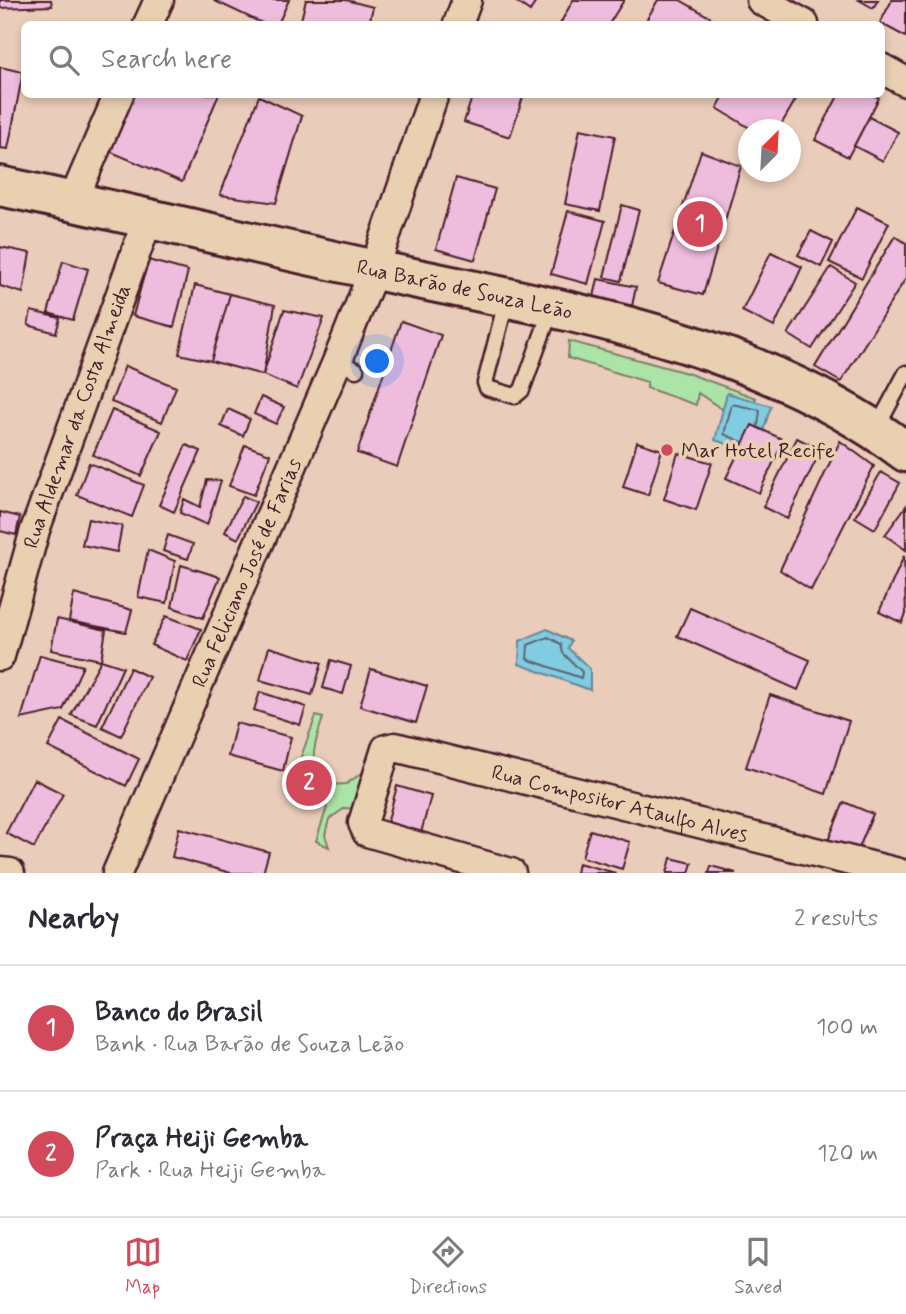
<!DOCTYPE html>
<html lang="en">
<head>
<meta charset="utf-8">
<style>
  body { margin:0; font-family:Mynerve,sans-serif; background:#f7f7f7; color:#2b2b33 }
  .compass { position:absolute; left:738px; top:119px; width:63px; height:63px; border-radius:50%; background:#fff; box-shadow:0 4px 10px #0003; rotate:24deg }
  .you { position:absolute; left:378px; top:362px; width:24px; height:24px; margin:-18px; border:5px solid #fff; border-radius:50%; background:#1a73e8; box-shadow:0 0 0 10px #1a73e833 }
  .badge { display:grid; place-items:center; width:46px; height:46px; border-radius:50%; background:#d1495b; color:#fff; font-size:23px; font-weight:700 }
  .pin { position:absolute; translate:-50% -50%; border:4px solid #fff; box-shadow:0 2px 7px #0006 }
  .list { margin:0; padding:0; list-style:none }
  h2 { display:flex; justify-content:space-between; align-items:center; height:91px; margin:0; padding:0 28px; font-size:30px }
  h2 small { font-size:23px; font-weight:400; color:#7c7c81 }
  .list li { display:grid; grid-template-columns:46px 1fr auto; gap:21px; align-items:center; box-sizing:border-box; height:126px; padding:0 28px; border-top:2px solid #e1e1e2 }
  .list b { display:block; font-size:26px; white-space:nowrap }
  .list p { margin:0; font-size:23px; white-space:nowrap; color:#7c7c81 }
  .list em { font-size:23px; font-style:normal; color:#7c7c81 }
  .icon { flex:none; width:38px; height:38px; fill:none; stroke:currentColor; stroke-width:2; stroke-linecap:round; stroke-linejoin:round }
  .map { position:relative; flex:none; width:906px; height:873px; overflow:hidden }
  .search { position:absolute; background:#fff; box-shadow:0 4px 10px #0003; left:21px; right:21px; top:21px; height:77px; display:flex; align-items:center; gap:18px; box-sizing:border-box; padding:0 24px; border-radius:10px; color:#7c7c81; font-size:26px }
  .sheet { height:343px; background:#fff }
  nav { display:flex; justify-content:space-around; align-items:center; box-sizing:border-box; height:98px; border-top:2px solid #e1e1e2; background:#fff; font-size:19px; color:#7c7c81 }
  nav a { display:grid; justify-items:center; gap:4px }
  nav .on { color:#d1495b }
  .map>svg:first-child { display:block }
  .green { fill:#ace3a7; stroke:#7b8169; stroke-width:2 }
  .water { fill:#80cce0; stroke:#6a8798; stroke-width:2 }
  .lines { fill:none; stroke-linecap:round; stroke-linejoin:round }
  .shore { stroke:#606473; stroke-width:2 }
  .building { fill:#eebcdc; stroke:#4a1f2b; stroke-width:2 }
  .lane-casing { stroke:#4a1f2b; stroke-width:19 }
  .street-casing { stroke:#4a1f2b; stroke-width:33 }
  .secondary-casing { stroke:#4a1f2b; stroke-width:44 }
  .lane { stroke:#e9d0b1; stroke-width:14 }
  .street { stroke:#e9d0b1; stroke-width:28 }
  .secondary { stroke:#e9d0b1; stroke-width:38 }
  .poi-dot { fill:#d1495b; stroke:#e9d0b1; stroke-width:2.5 }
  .labels { text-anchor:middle; stroke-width:7; stroke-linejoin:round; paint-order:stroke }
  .street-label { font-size:21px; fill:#4a1f2b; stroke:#e9d0b1 }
  .poi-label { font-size:21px; fill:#4a1f2b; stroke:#e9d0b1; text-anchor:start }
</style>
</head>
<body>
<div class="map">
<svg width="906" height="873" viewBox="0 0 906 873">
  <rect width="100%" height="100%" fill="#eaccba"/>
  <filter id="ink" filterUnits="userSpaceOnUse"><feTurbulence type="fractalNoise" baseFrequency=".0143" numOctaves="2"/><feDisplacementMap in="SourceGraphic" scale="14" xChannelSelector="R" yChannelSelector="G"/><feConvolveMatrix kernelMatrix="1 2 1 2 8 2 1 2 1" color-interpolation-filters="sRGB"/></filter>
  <g filter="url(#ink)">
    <path class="green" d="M569,341L687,373L756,398L744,424L698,393L696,405L647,388V382L568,358Z
      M316,716L323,718C315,743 305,765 328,785L346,784L378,762L355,809L345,808L329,819L325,835L329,847L316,841L327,807L288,792Z"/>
    <path class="water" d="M727,393L771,406L756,454L715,440Z
      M547,629L571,641L568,648L590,669V690L519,664L520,641Z"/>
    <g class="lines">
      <path class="shore" d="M742,442L724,434L732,404L760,410L758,426
        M548,637L561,644L563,653L582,672L581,678L527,659L528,645Z"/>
    </g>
    <path class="building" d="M0,0H51L52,6L0,8Z
      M213,0H289L278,24H264Z
      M306,0H346L373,7L369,24H300Z
      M514,0H537L530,11Z
      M573,0H624L609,24H560Z
      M658,0H680L718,22L717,24H644Z
      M859,0H878L873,8Z
      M892,0H906V37L880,23Z
      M0,67L23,72L8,149L0,148Z
      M133,94H219L182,182L109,151Z
      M473,94H524L510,137L464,122Z
      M725,94H799L778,130H753L717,108Z
      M839,94H871L879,98L848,157L815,140Z
      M259,96L302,116L276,203L220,195Z
      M869,117L898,132L883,161L854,146Z
      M580,129L615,136L600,211L565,204Z
      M701,151L741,166L703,295L658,283Z
      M456,178L495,189L475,260L436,249Z
      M622,205L639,210L621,281L604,277Z
      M857,207L889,223L862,278L829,262Z
      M568,211L605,221L588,284L551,274Z
      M811,231L833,242L821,267L798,255Z
      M895,236L906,243V278L841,382L815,367Z
      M0,247L30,253L23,293L0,286Z
      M771,252L802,267L774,327L742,311Z
      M148,260L188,271L174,327L133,316Z
      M63,261L88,269L73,320L48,313Z
      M831,267L855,282L812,349L788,334Z
      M598,279L636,287L632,306L594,297Z
      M195,285L230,294L211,361L179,354Z
      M230,294L275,305L263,375L211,361Z
      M284,310L324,318L297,389L263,375Z
      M31,311L60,318L56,333L28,325Z
      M401,321L441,335L397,467L357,453Z
      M125,366L176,387L162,422L111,402Z
      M261,397L284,407L276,424L254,414Z
      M228,409L250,419L243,436L221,426Z
      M112,410L161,431L141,476L93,455Z
      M752,425L784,440L759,493L726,478Z
      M797,438L821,450L787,519L763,507Z
      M840,441L874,466L811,590L780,570Z
      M637,442L662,450L648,495L623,487Z
      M186,445L201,451L174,512L159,505Z
      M245,445L270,454L254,495L229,486Z
      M678,453L712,463L696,510L664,499Z
      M89,463L144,485L132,517L77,495Z
      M881,472L900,483L875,529L855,517Z
      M207,480L221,481L207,525L180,513L184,499L200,507Z
      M243,496L256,502L238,539L225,532Z
      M906,506V550L885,535Z
      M0,512L20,517L16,535L0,531Z
      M88,519L122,526L117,552L82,545Z
      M168,535L193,544L188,559L163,551Z
      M148,550L175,561L167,603L138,597Z
      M904,556L906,614L902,623L879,612Z
      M181,565L220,577L203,618L172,607Z
      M74,594L132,610L126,632L69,621Z
      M690,608L810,660L798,690L677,636Z
      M166,616L201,629L187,661L151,645Z
      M57,619L106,630L101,660L51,650Z
      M269,647L322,663L312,695L260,680Z
      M40,655L83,666L63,710L21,719Z
      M101,660L123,667L97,725L71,715Z
      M331,660L351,666L343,694L323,688Z
      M130,668L149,677L121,736L102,727Z
      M371,669L427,686L416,723L360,706Z
      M260,692L306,707L300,725L254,710Z
      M770,695L849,721L826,794L746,767Z
      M62,720L139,759L126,786L48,747Z
      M236,723L291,737L283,771L228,756Z
      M34,779L63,794L34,848L6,833Z
      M397,786L431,796L419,840L385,831Z
      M844,802L873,814L854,860L825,848Z
      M179,828L269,852L263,873H231L172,857Z
      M590,830L630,842L622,869L582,857Z
      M671,858L692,863L689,873H667Z
      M578,863L616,873H576Z
      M711,866L736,873H709Z"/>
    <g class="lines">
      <defs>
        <path id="lane" d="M507,298L485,383L487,388L515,396L522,390L551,310
          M337,362L356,370
          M882,418L906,373"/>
        <g id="street">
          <path d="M761,0L804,24"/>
          <path d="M148,24L159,0"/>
          <path d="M458,24L467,0"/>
          <path d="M881,68L906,82"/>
          <path d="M73,201L119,94"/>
          <path id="s1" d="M0,656L35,530L148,219"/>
          <path d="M0,872L10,873"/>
          <path id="s2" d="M117,873L337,362L374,270L434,94"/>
          <path id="s3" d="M511,873L367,832L363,823L386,749L395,747L899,873"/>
        </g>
        <g id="secondary">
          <path id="s4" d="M0,186C124,212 247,242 371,269C554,309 753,337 906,452"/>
        </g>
      </defs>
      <use href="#lane" class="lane-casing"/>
      <use href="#street" class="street-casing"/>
      <use href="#secondary" class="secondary-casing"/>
      <use href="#lane" class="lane"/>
      <use href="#street" class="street"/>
      <use href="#secondary" class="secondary"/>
    </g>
  </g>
  <circle class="poi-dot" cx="667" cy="450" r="7"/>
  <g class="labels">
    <g class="street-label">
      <text dy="7" stroke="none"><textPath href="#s4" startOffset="476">Rua Barão de Souza Leão</textPath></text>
      <text dy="7" stroke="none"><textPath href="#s1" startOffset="252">Rua Aldemar da Costa Almeida</textPath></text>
      <text dy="7" stroke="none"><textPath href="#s2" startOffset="327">Rua Feliciano José de Farias</textPath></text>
      <text dy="7" stroke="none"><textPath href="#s3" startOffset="478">Rua Compositor Ataulfo Alves</textPath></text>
    </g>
    <g class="poi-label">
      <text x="681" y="457">Mar Hotel Recife</text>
    </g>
  </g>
</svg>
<svg class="compass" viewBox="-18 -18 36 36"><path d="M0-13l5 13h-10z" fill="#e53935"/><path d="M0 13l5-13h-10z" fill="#7c7c81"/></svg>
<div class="you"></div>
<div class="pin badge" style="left:700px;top:224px">1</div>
<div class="pin badge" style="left:309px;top:783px">2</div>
<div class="search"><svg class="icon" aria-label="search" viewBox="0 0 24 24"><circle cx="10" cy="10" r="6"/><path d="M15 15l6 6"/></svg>Search here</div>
</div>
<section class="sheet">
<h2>Nearby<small>2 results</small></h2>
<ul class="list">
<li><span class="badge">1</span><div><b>Banco do Brasil</b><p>Bank · Rua Barão de Souza Leão</p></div><em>100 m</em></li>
<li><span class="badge">2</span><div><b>Praça Heiji Gemba</b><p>Park · Rua Heiji Gemba</p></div><em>120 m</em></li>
</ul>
</section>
<nav>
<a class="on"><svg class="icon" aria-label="map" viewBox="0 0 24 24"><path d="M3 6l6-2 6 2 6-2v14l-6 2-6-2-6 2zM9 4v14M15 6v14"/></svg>Map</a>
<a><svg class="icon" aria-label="directions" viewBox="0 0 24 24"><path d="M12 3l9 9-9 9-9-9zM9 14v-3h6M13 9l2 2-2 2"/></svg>Directions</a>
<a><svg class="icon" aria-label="saved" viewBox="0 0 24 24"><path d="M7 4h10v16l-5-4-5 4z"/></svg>Saved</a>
</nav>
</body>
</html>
